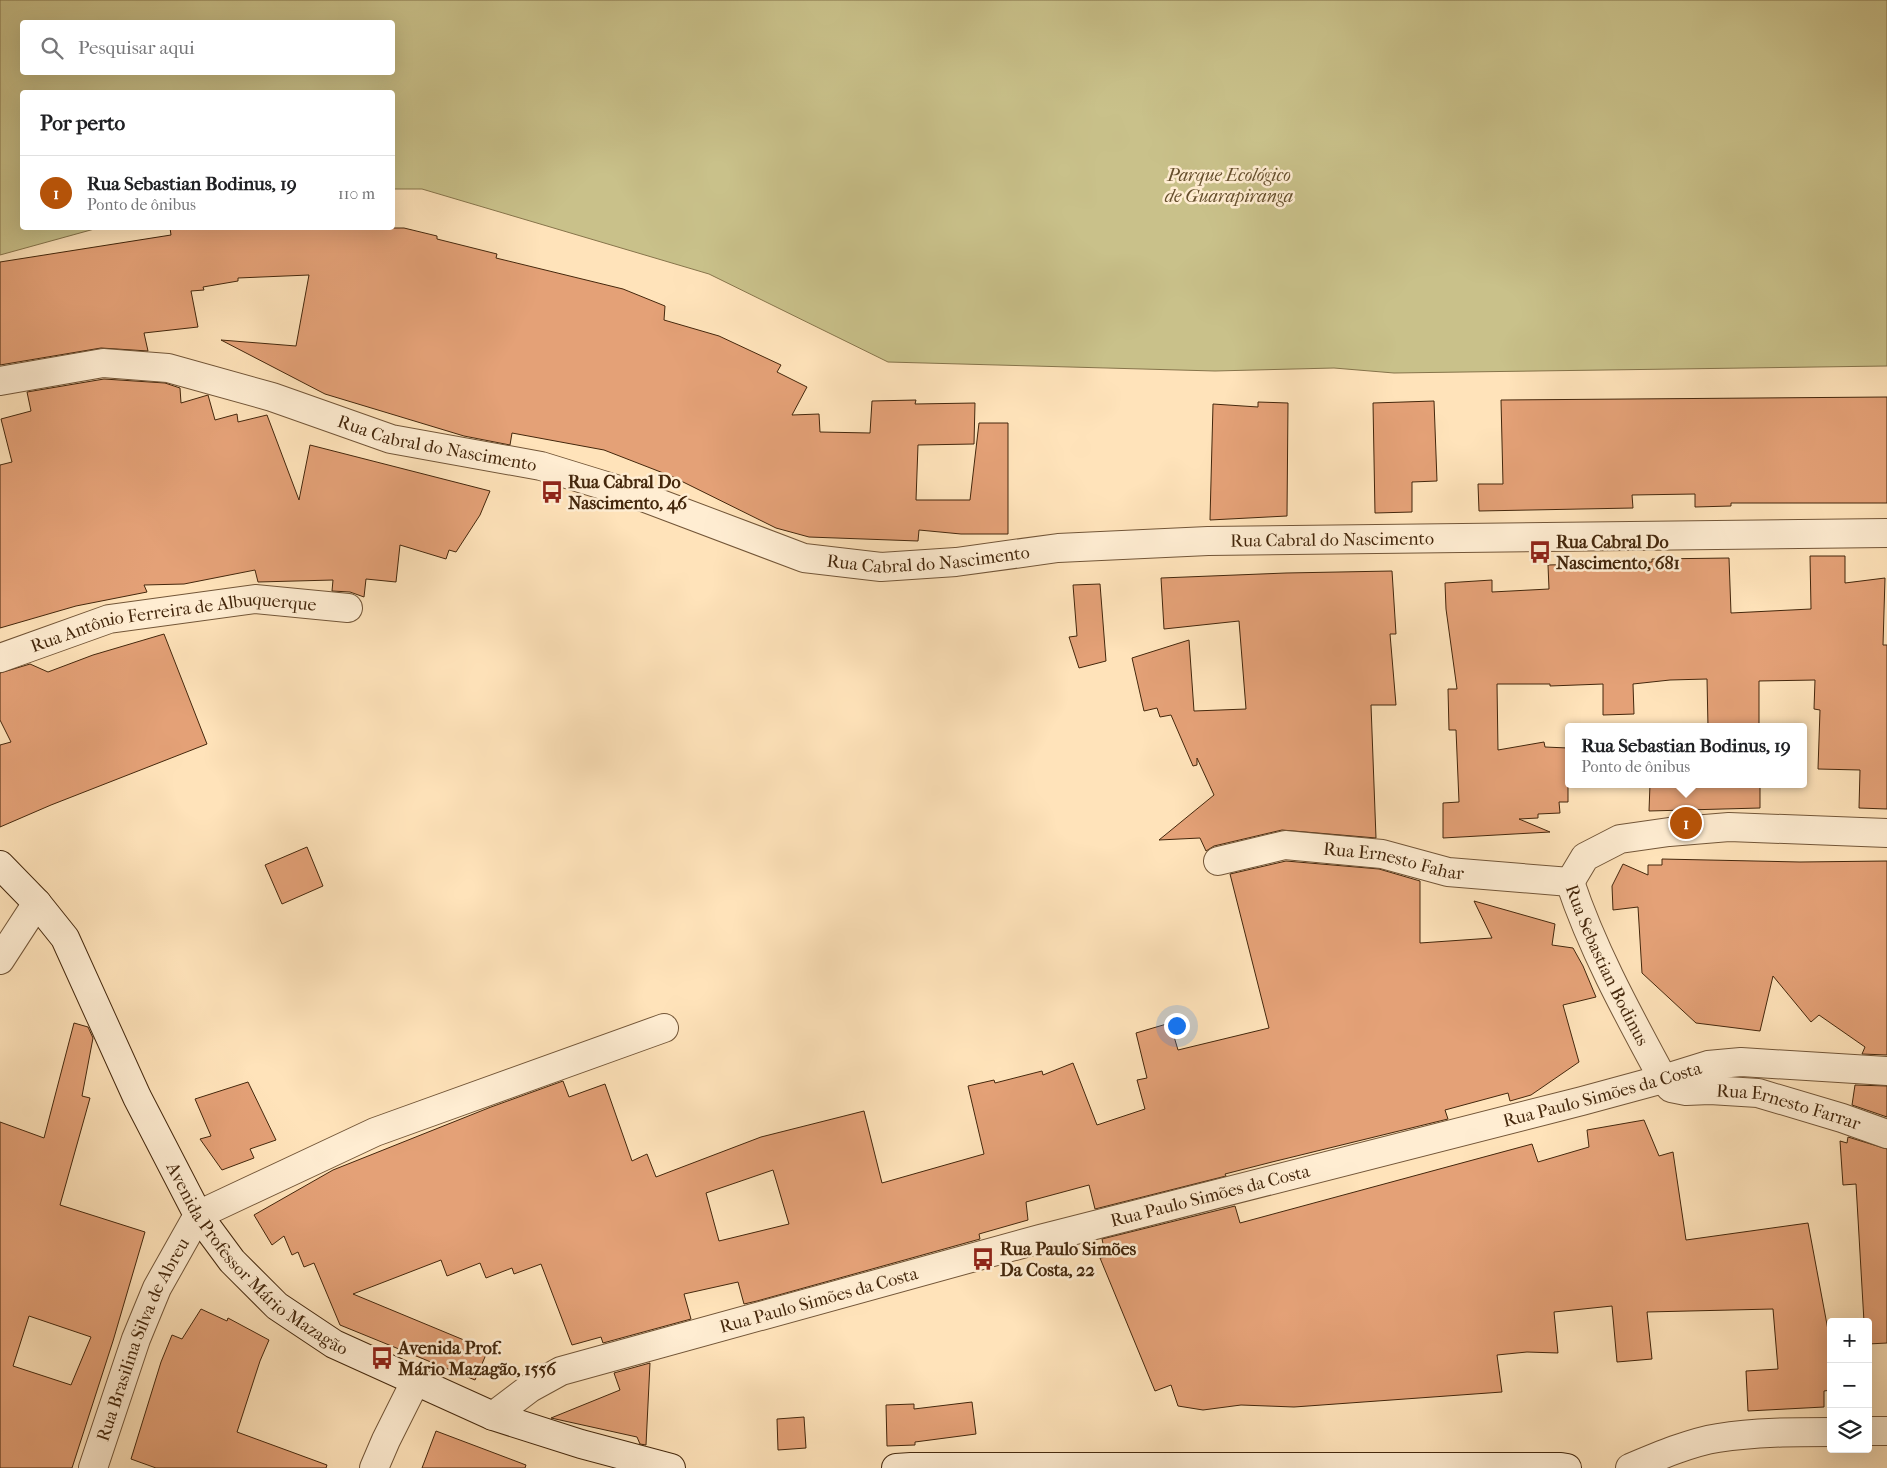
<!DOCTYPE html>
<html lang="pt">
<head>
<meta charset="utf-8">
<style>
  body { margin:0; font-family:"IM FELL French Canon",serif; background:#f2f2f2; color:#202124 }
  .controls { position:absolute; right:15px; bottom:15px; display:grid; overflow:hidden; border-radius:5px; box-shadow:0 5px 20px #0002 }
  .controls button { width:45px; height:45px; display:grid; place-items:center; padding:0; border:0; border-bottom:1px solid #e0e0e0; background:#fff; color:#202124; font:25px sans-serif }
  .you { position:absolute; left:1176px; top:1025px; width:18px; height:18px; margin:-12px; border:4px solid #fff; border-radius:50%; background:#1a73e8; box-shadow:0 0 0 8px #1a73e833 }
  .badge { display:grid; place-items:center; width:32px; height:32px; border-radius:50%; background:#b45309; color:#fff; font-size:16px; font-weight:700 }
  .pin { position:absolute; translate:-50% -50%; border:2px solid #fff; box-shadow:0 1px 5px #0006 }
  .popup { position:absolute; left:1565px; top:723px; width:242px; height:65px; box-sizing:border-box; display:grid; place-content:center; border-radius:5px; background:#fff; filter:drop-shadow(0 1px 4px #0005); font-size:16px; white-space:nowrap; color:#757577 }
  .popup b { font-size:19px; color:#202124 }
  .popup::after { content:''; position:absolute; left:50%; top:100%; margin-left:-10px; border:10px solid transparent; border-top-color:#fff }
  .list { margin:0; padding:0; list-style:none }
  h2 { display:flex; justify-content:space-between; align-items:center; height:65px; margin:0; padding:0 20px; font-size:21px }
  h2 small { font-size:16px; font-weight:400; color:#757577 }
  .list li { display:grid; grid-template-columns:32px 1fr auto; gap:15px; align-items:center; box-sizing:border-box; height:75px; padding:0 20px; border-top:1px solid #e0e0e0 }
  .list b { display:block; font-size:19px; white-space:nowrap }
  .list p { margin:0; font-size:16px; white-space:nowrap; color:#757577 }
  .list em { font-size:16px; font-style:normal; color:#757577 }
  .icon { flex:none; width:28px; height:28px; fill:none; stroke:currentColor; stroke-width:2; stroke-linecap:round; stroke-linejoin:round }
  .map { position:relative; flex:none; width:1887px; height:1468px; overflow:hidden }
  .search { position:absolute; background:#fff; box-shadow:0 5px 20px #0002; left:20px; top:20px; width:375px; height:55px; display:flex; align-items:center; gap:12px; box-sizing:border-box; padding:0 18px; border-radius:5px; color:#757577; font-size:19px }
  .panel { position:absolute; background:#fff; box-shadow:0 5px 20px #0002; left:20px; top:90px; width:375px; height:140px; border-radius:5px }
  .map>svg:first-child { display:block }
  .green { fill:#c9c18a; stroke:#86744b; fill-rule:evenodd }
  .building { fill:#e4a177; stroke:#44270c; fill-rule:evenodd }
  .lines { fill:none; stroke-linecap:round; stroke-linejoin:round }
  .street-casing { stroke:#735638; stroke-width:30 }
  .secondary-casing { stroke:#44270c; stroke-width:30 }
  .street { stroke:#ffedd2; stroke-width:28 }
  .secondary { stroke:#ffedd2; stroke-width:28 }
  .labels { text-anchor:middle; stroke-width:5; stroke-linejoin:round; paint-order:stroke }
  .park-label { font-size:18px; font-style:italic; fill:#654e2c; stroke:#ffedd2 }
  .street-label { font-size:18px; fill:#44270c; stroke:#ffedd2 }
  .poi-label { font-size:18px; font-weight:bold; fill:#44270c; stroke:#ffedd2; text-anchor:start }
</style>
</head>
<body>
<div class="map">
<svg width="1887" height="1468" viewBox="0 0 1887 1468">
  <rect width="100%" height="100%" fill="#ffe3ba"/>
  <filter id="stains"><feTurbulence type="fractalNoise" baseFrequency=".004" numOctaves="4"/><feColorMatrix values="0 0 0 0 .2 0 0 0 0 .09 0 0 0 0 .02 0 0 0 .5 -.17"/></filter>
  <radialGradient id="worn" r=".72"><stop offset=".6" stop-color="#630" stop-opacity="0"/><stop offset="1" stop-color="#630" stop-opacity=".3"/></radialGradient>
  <path class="green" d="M0,0H1887V366L1394,373L1334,368L1215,371L888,362L709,274L422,189H393L392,92H22V228H98L0,255ZM22,22H392V72H22Z"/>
  <path class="building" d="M170,228H404L437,236V239L497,254L496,258L623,289L665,306L664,320L719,336L781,365L777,372L807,387L792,415L819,414L820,432L870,433L872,401L916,400L915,404L975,403L974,444L918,445L916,500H970L979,423H1008V534H961L919,530L918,541L809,537L776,528L671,476L604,450L512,433L510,445L464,436L325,394L221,340L296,346L309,275L238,278V281L203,287L204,290L191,291L198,327L144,333L148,351L101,348L0,365V262L171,235Z
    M104,379L165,383L180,388L181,403L208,395L215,420L237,414L238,422L267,415L299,500L310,445L490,491L480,515L456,552L449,550L446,559L400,545L396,582L366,579L364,597L350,592L332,591L333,580L258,582L255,570L184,584L144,585L147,592L76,606L0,628V465L12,462L1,419L31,411L27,392Z
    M1887,397V503H1731V506L1695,507V494L1632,495L1633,508L1479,511L1478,484H1503L1501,400Z
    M1434,401L1437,481L1412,482V512L1375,513L1373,403Z
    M1258,402L1288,403L1287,516L1210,520L1213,404L1258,407Z
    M1810,556H1845V583L1885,578L1883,645H1887V809L1859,808L1860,770L1818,769L1820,710L1814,709L1815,680L1759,681V727H1708L1707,679L1670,680L1633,684L1634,714L1603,715V684L1550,686V684H1497L1498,750L1544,742L1545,747L1568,748V802H1559L1560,813L1538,814V818L1519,819L1550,832L1443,838V803L1459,802L1456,730H1449L1448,689H1457L1446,609L1445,583L1492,580V592L1549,589L1548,565L1652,562V559L1729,558L1731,613L1811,609Z
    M1392,571L1396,634H1390L1396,705H1371L1376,838L1282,830L1214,846L1206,851L1200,838L1159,840L1214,795L1197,758V765L1193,766L1171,715L1160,717L1157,708L1144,711L1132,658L1189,640L1194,711L1246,709L1239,621L1164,629L1161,578L1286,573Z
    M1100,584L1106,661L1079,668L1069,637L1077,636L1073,585Z
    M164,634L207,744L51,805L0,827V745L11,742L0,720V673L30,664L48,672L93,655Z
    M1650,784H1760V808L1649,811Z
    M307,847L323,886L282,904L265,865Z
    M1662,859L1800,862L1887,861V1055L1862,1054L1865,1047L1819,1015L1811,1022L1773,976L1760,1031L1696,1023L1642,973L1638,907L1613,910L1612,886L1623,864L1648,875V865H1662Z
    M1286,861L1379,869L1420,881V943L1492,938L1474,901L1555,924L1552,945L1573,948L1583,966L1596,997L1563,1005L1579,1062L1531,1095L1510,1101L1508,1093L1445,1110L1448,1119L1272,1162L1225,1174L1226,1176L1095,1209L1089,1185L1026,1202L1028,1220L979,1234L980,1239L757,1301L744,1304L738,1282L684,1294L691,1319L603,1343L601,1337L572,1345L541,1264L514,1274L512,1268L486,1278L480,1263L447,1276L441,1260L353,1294L488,1350L475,1380L340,1325L314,1263L304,1267L298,1252L292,1255L284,1236L272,1245L254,1215L333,1170L491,1107L563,1081L569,1097L605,1084L632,1161L647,1154L656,1177L761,1137L864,1111L882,1183L984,1154L968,1086L994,1080L995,1083L1042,1071L1043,1075L1073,1063L1097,1125L1145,1109L1137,1080L1147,1078L1136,1033L1170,1023L1178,1050L1269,1028L1230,874ZM773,1170L789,1224L719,1241L706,1193Z
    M74,1023L88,1027L93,1038L82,1096L90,1098L60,1205L145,1232L113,1341L72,1468H0V1122L44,1138ZM29,1316L91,1337L71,1385L13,1366Z
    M248,1082L276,1140L250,1149L254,1158L222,1170L200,1139L211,1136L195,1099Z
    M1855,1085L1887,1086V1117L1852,1105Z
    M1644,1120L1659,1156L1673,1152L1686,1240L1808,1223L1831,1346V1390L1824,1391V1407L1748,1411L1746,1371L1778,1369L1773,1309L1647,1312L1652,1359L1617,1362L1612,1306L1554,1312L1558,1353L1527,1352L1497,1355L1502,1392L1294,1407L1241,1405L1203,1410L1178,1406L1171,1385L1155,1391L1100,1258L1106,1257L1102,1239L1235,1206L1240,1223L1532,1144L1538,1162L1589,1147L1587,1130Z
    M1848,1137L1887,1149V1343L1868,1344V1322H1864L1856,1184L1843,1185L1840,1141L1847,1143Z
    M201,1309L227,1321L228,1318L269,1340L260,1361L237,1432L327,1465L326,1468H156L131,1459L161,1362L172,1335L182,1339Z
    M650,1363L646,1445L640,1444L637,1437L551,1418L620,1390L614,1373Z
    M972,1402L976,1434L915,1442V1445L887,1446L886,1405L914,1404V1409Z
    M804,1417L806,1448L778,1450L777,1419Z
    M436,1431L526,1465L525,1468H422Z"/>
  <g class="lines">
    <defs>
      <g id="street">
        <path id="s1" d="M0,381L103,363L168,368L272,397L391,439L541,466L645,498L804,558L881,567L956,562L1058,548L1208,541L1887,533"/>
        <path id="s2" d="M0,658L109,619L255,599L348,608"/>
        <path id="s3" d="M1218,861L1285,845L1382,854L1448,872L1570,882"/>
        <path id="s4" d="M1570,882C1593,951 1629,1016 1663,1079L1671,1088L1686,1091L1710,1090L1758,1093L1842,1118L1887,1134"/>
        <path d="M1570,882L1585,857L1620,839L1669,832L1729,827L1887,833"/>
        <path d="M0,960L37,903"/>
        <path id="s5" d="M493,1416L530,1388L561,1371L1040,1239L1582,1101L1663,1079L1708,1065L1741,1062L1887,1071"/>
        <path d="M1868,1431H1887"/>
        <path id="s6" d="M93,1468L136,1339L157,1288L198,1215L375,1132L664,1028"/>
        <path d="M374,1468L386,1440L415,1382"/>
        <path d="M1630,1468C1656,1457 1691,1442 1718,1438C1755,1432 1794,1432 1831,1432"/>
      </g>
      <g id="secondary">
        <path id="s7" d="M0,865L37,903L65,938L137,1097L198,1215L232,1261L277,1306L334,1344L493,1416L581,1444L671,1468"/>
        <path d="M896,1468L911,1467H1561L1567,1468"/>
      </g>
    </defs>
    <use href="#street" class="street-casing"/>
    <use href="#secondary" class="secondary-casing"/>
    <use href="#street" class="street"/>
    <use href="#secondary" class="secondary"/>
  </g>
  <defs>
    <symbol id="bus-bare" viewBox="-9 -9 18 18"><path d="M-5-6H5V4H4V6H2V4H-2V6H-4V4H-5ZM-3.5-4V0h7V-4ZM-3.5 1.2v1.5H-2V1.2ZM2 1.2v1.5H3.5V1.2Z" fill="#8f2418" stroke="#ffedd2" stroke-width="2.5" paint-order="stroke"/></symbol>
  </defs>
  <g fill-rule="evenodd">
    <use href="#bus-bare" x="536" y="476" width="32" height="32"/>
    <use href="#bus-bare" x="1524" y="536" width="32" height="32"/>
    <use href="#bus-bare" x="967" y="1243" width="32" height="32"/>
    <use href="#bus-bare" x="366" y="1342" width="32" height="32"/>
  </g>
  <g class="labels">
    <g class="park-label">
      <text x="1229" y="181">Parque Ecológico<tspan x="1229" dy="21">de Guarapiranga</tspan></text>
    </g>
    <g class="street-label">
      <text dy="6" stroke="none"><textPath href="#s1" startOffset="450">Rua Cabral do Nascimento</textPath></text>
      <text dy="6" stroke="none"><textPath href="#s1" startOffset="1365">Rua Cabral do Nascimento</textPath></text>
      <text dy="6" stroke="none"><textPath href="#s1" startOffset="960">Rua Cabral do Nascimento</textPath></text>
      <text dy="6" stroke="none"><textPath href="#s2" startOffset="179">Rua Antônio Ferreira de Albuquerque</textPath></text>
      <text dy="6" stroke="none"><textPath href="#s3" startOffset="179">Rua Ernesto Fahar</textPath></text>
      <text dy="6" stroke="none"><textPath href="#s4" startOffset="91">Rua Sebastian Bodinus</textPath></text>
      <text dy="6" stroke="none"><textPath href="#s5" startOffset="1159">Rua Paulo Simões da Costa</textPath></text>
      <text dy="6" stroke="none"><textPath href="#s4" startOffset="350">Rua Ernesto Farrar</textPath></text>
      <text dy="6" stroke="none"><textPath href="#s5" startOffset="754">Rua Paulo Simões da Costa</textPath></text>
      <text dy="6" stroke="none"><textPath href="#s7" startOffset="478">Avenida Professor Mário Mazagão</textPath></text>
      <text dy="6" stroke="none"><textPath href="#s5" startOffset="349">Rua Paulo Simões da Costa</textPath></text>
      <text dy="6" stroke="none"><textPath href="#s6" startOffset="138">Rua Brasilina Silva de Abreu</textPath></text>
    </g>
    <g class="poi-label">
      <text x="568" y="488">Rua Cabral Do<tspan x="568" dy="21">Nascimento, 46</tspan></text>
      <text x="1556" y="548">Rua Cabral Do<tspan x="1556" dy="21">Nascimento, 681</tspan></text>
      <text x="1000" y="1255">Rua Paulo Simões<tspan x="1000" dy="21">Da Costa, 22</tspan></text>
      <text x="398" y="1354">Avenida Prof.<tspan x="398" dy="21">Mário Mazagão, 1556</tspan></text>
    </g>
  </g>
  <rect width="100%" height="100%" filter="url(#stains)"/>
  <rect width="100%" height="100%" fill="url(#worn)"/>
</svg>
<div class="controls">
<button>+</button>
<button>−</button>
<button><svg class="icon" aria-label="layers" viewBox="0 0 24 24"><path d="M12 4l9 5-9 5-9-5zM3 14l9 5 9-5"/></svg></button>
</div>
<div class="you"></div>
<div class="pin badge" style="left:1686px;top:823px">1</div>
<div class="popup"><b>Rua Sebastian Bodinus, 19</b>Ponto de ônibus</div>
<div class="search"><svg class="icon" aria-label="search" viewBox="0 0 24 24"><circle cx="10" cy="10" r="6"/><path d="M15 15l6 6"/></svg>Pesquisar aqui</div>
<section class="panel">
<h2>Por perto<small></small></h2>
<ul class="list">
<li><span class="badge">1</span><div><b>Rua Sebastian Bodinus, 19</b><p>Ponto de ônibus</p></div><em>110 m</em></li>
</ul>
</section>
</div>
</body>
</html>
